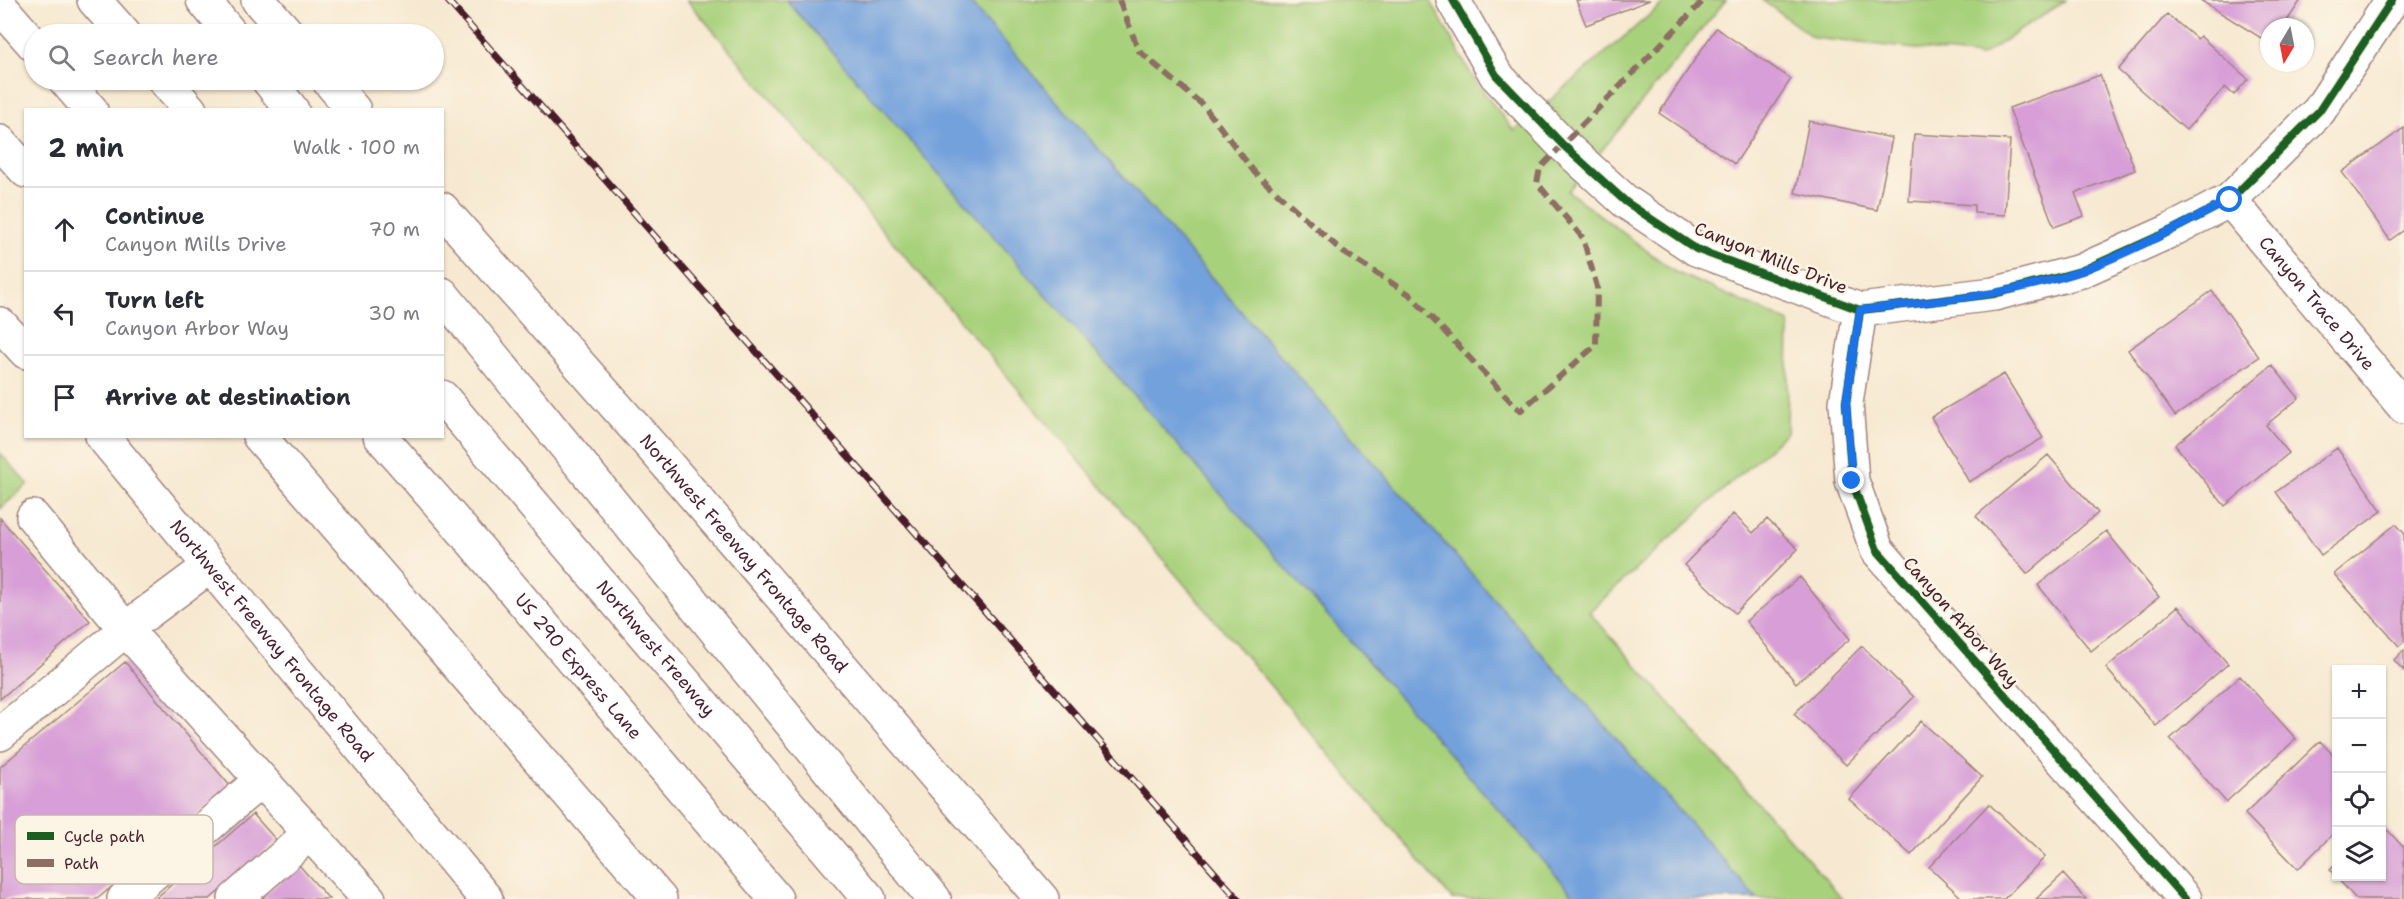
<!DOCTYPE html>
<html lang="en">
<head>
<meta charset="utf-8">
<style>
  body { margin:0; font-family:"Shantell Sans",sans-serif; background:#f2f2f3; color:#2b2b33 }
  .controls { position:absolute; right:18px; bottom:18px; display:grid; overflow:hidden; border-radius:0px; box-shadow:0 2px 4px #0004 }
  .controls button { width:54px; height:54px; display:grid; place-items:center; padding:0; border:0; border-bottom:2px solid #e1e1e2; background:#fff; color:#2b2b33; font:30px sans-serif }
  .compass { position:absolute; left:2260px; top:18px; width:54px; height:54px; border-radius:50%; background:#fff; box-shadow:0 2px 4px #0004; rotate:190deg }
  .stop { position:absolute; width:18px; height:18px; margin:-14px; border:4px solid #1a73e8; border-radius:50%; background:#fff }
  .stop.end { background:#1a73e8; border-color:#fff; box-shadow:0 2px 6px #0008 }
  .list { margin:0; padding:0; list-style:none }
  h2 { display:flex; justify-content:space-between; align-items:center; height:78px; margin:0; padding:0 24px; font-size:26px }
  h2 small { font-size:20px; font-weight:400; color:#7c7c81 }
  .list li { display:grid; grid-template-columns:39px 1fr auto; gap:18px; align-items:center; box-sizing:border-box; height:84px; padding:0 24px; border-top:2px solid #e1e1e2 }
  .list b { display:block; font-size:22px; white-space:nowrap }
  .list p { margin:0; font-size:20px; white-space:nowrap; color:#7c7c81 }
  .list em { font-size:20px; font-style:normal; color:#7c7c81 }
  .icon { flex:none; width:33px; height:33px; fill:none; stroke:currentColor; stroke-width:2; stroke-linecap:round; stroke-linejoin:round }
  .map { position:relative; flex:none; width:2404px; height:899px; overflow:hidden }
  .search { position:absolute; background:#fff; box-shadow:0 2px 4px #0004; left:24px; top:24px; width:420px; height:66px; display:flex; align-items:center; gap:15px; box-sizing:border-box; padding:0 21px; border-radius:33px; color:#7c7c81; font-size:22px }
  .panel { position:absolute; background:#fff; box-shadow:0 2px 4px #0004; left:24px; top:108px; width:420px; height:330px; border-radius:0px }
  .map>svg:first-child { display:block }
  .green { fill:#a8d17c; stroke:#797854; stroke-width:1.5 }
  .water { fill:#73a1dc; stroke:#5e6084; stroke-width:1.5 }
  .building { fill:#d79ed7 }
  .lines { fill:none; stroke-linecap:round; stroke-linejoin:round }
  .minor-casing { stroke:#a0847e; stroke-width:36 }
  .major-casing { stroke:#a0847e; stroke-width:36 }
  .highway-casing { stroke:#a0847e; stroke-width:36 }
  .minor { stroke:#fff; stroke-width:33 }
  .major { stroke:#fff; stroke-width:33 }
  .highway { stroke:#fff; stroke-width:33 }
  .rail-casing { stroke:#4a1f2b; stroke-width:7 }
  .rail { stroke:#fcf5e5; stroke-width:4.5; stroke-dasharray:14; stroke-linecap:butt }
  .quiet { stroke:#8d6e63; stroke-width:6; stroke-dasharray:12 6; stroke-linecap:butt }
  .cycleway-casing { stroke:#fcf5e5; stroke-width:11 }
  .cycleway { stroke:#1b5e20; stroke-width:8 }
  .route { stroke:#1a73e8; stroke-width:8 }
  .labels { text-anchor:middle; stroke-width:5; stroke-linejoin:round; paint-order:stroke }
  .street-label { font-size:18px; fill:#4a1f2b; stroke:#fcf5e5 }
  .key { fill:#fcf5e5; stroke:#c7b5ad; stroke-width:1.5 }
  .key-label { font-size:16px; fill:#4a1f2b }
</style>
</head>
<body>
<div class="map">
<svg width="2404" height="899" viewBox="0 0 2404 899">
  <rect width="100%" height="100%" fill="#fcf5e5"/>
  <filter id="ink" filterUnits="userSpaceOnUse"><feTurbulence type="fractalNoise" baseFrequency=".0167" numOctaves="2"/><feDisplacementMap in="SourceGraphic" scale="12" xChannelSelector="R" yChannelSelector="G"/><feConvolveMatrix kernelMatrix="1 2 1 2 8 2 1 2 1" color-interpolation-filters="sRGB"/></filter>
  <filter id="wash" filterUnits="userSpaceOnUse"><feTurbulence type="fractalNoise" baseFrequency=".008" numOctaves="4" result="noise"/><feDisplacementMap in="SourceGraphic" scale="24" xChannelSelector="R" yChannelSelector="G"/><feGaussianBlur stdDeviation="1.35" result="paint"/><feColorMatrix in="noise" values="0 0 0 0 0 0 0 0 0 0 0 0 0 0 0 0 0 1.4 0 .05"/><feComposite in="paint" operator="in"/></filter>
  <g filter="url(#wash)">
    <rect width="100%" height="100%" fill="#f7e9d1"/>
    <path class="green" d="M687,0H1430L1475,81L1514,131L1667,0H1726L1568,191L1675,272L1789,322L1787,432L1589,612L1843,899H1452Z
      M1762,0H2066L1981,56L1814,38Z
      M0,453L28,484L0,509Z"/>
    <path class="water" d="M786,0H968L1757,899H1577Z"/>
    <g id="blocks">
      <path class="building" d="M1576,0H1650L1586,25Z
        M2200,0H2301L2283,27H2269V43Z
        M2167,14L2197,39L2200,36L2248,79L2234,95L2225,87L2186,130L2118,70Z
        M1716,28L1791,79L1735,164L1659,113Z
        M2100,75L2135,170L2075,193L2084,216L2054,227L2009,108Z
        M1809,121L1892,138L1877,210L1795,193Z
        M2404,128V230L2390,240L2342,172Z
        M1914,134L2010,140L2005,215L1974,213V205L1909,201Z
        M2212,291L2259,357L2175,416L2128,350Z
        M2272,365L2299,398L2266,425L2289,453L2225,506L2175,445Z
        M2004,374L2043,438L1969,482L1931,417Z
        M2337,448L2382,511L2321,555L2276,492Z
        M2048,455L2098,513L2027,574L1976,516Z
        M1733,514L1753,533L1767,519L1798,549L1735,613L1684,565Z
        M0,518L90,621L0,699Z
        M2396,524L2404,533V642L2399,646L2334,574Z
        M2106,531L2159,597L2091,651L2038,585Z
        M1800,577L1850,639L1796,683L1746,621Z
        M2178,606L2228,664L2156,726L2106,668Z
        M1862,646L1914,697L1846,765L1794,714Z
        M2404,650V671L2394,660Z
        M125,662L231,787L97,899H0V767Z
        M2240,676L2296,739L2226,802L2170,739Z
        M1921,721L1982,777L1911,855L1849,799Z
        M2320,741L2336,758V831L2298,869L2245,814Z
        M1989,804L2045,857L2004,899H1963L1929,867Z
        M253,814L277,841L210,899H155Z
        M2382,824L2404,848V899H2356L2330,870L2336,864V876H2382Z
        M299,865L329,899H259Z
        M2063,874L2086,899H2036Z"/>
    </g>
  </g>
  <g filter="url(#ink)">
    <use href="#blocks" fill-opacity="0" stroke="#a0847e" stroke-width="1.5"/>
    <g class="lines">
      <defs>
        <g id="minor">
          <path d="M1453,0L1496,75L1563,145L1626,202L1696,249L1860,310L1994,294L2081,271L2170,231L2230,200L2319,111L2392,0"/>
          <path id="s1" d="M2230,200L2404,407"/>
          <path d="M1860,310L1846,403L1852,481L1877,550L2185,899"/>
          <path d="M33,517L126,630L369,899"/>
          <path d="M0,734L136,621L210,566"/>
          <path d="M124,899L261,780"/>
          <path d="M235,899L310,833"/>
        </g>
        <g id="major">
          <path d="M258,0L288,34"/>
          <path d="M328,80L354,110"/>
          <path id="s2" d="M442,209L659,455L1042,899"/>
          <path d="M0,324L26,352"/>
          <path id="s3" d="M102,436L486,899"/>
        </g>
        <g id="highway">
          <path d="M94,0L124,34"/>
          <path d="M203,0L231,34"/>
          <path d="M0,6L34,45"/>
          <path d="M65,80L91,110"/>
          <path d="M164,80L190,110"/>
          <path d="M268,80L292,110"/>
          <path d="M0,142L26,171"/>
          <path d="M442,294L934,899"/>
          <path id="s4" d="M442,397L869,899"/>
          <path d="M259,436L660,899"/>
          <path id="s5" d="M380,436L464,532L776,899"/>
        </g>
      </defs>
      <use href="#minor" class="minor-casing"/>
      <use href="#major" class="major-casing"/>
      <use href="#highway" class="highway-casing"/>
      <use href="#minor" class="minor"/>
      <use href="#major" class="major"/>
      <use href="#highway" class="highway"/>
      <defs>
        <path id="rail" d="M447,0L1238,899"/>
      </defs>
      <use href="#rail" class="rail-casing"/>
      <use href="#rail" class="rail"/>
      <path class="quiet" d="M1119,0L1139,51L1204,106L1255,173L1343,252L1409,294L1520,411L1596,345L1597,287L1583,238L1537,183L1540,168L1704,0"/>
      <defs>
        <path id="cycleway" d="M1453,0L1496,75L1563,145L1626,202L1696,249L1860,310L1994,294L2081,271L2170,231L2230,200L2319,111L2392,0
          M1860,310L1846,403L1852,481L1877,550L2185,899"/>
      </defs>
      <use href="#cycleway" class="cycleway-casing"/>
      <use href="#cycleway" class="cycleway"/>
    </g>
  </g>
  <g class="lines" filter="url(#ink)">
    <path class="route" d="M1852,481L1846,402L1860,310C1934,301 2010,296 2081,271C2132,252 2182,225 2230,200"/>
  </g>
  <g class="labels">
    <g class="street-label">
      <text transform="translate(1771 258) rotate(22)" y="6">Canyon Mills Drive</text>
      <text dy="6" stroke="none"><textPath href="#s1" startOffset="135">Canyon Trace Drive</textPath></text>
      <text dy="6" stroke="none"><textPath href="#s2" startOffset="458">Northwest Freeway Frontage Road</textPath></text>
      <text transform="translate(1961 622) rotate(49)" y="6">Canyon Arbor Way</text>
      <text dy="6" stroke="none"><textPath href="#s3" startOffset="266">Northwest Freeway Frontage Road</textPath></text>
      <text dy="6" stroke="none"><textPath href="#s4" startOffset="330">Northwest Freeway</textPath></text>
      <text dy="6" stroke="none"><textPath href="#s5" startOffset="304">US 290 Express Lane</textPath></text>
    </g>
  </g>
  <rect x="15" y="815" width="198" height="69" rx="9" class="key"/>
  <rect x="27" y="832" width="27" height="8" fill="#1b5e20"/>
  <rect x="27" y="859" width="27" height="8" fill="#8d6e63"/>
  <g class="key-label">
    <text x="64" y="842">Cycle path</text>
    <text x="64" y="869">Path</text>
  </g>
</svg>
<div class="controls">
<button>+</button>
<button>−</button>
<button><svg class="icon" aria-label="locate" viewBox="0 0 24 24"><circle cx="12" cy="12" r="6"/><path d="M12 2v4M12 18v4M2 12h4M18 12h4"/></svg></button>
<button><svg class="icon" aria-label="layers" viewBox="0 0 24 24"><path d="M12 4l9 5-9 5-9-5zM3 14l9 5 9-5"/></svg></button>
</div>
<svg class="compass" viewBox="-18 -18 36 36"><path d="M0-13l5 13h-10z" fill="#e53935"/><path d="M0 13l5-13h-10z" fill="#7c7c81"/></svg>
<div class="stop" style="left:2230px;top:200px"></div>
<div class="stop end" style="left:1852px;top:481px"></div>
<div class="search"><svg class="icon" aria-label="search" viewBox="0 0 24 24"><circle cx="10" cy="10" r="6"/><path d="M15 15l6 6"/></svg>Search here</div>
<section class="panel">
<h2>2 min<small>Walk · 100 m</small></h2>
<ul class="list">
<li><svg class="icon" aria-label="ahead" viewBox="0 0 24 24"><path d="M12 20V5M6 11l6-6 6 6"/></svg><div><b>Continue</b><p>Canyon Mills Drive</p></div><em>70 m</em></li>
<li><svg class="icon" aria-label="left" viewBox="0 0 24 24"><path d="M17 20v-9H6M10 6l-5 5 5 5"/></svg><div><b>Turn left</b><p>Canyon Arbor Way</p></div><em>30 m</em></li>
<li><svg class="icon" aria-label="arrive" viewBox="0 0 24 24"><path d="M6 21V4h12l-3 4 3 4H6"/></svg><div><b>Arrive at destination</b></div></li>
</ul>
</section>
</div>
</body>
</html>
